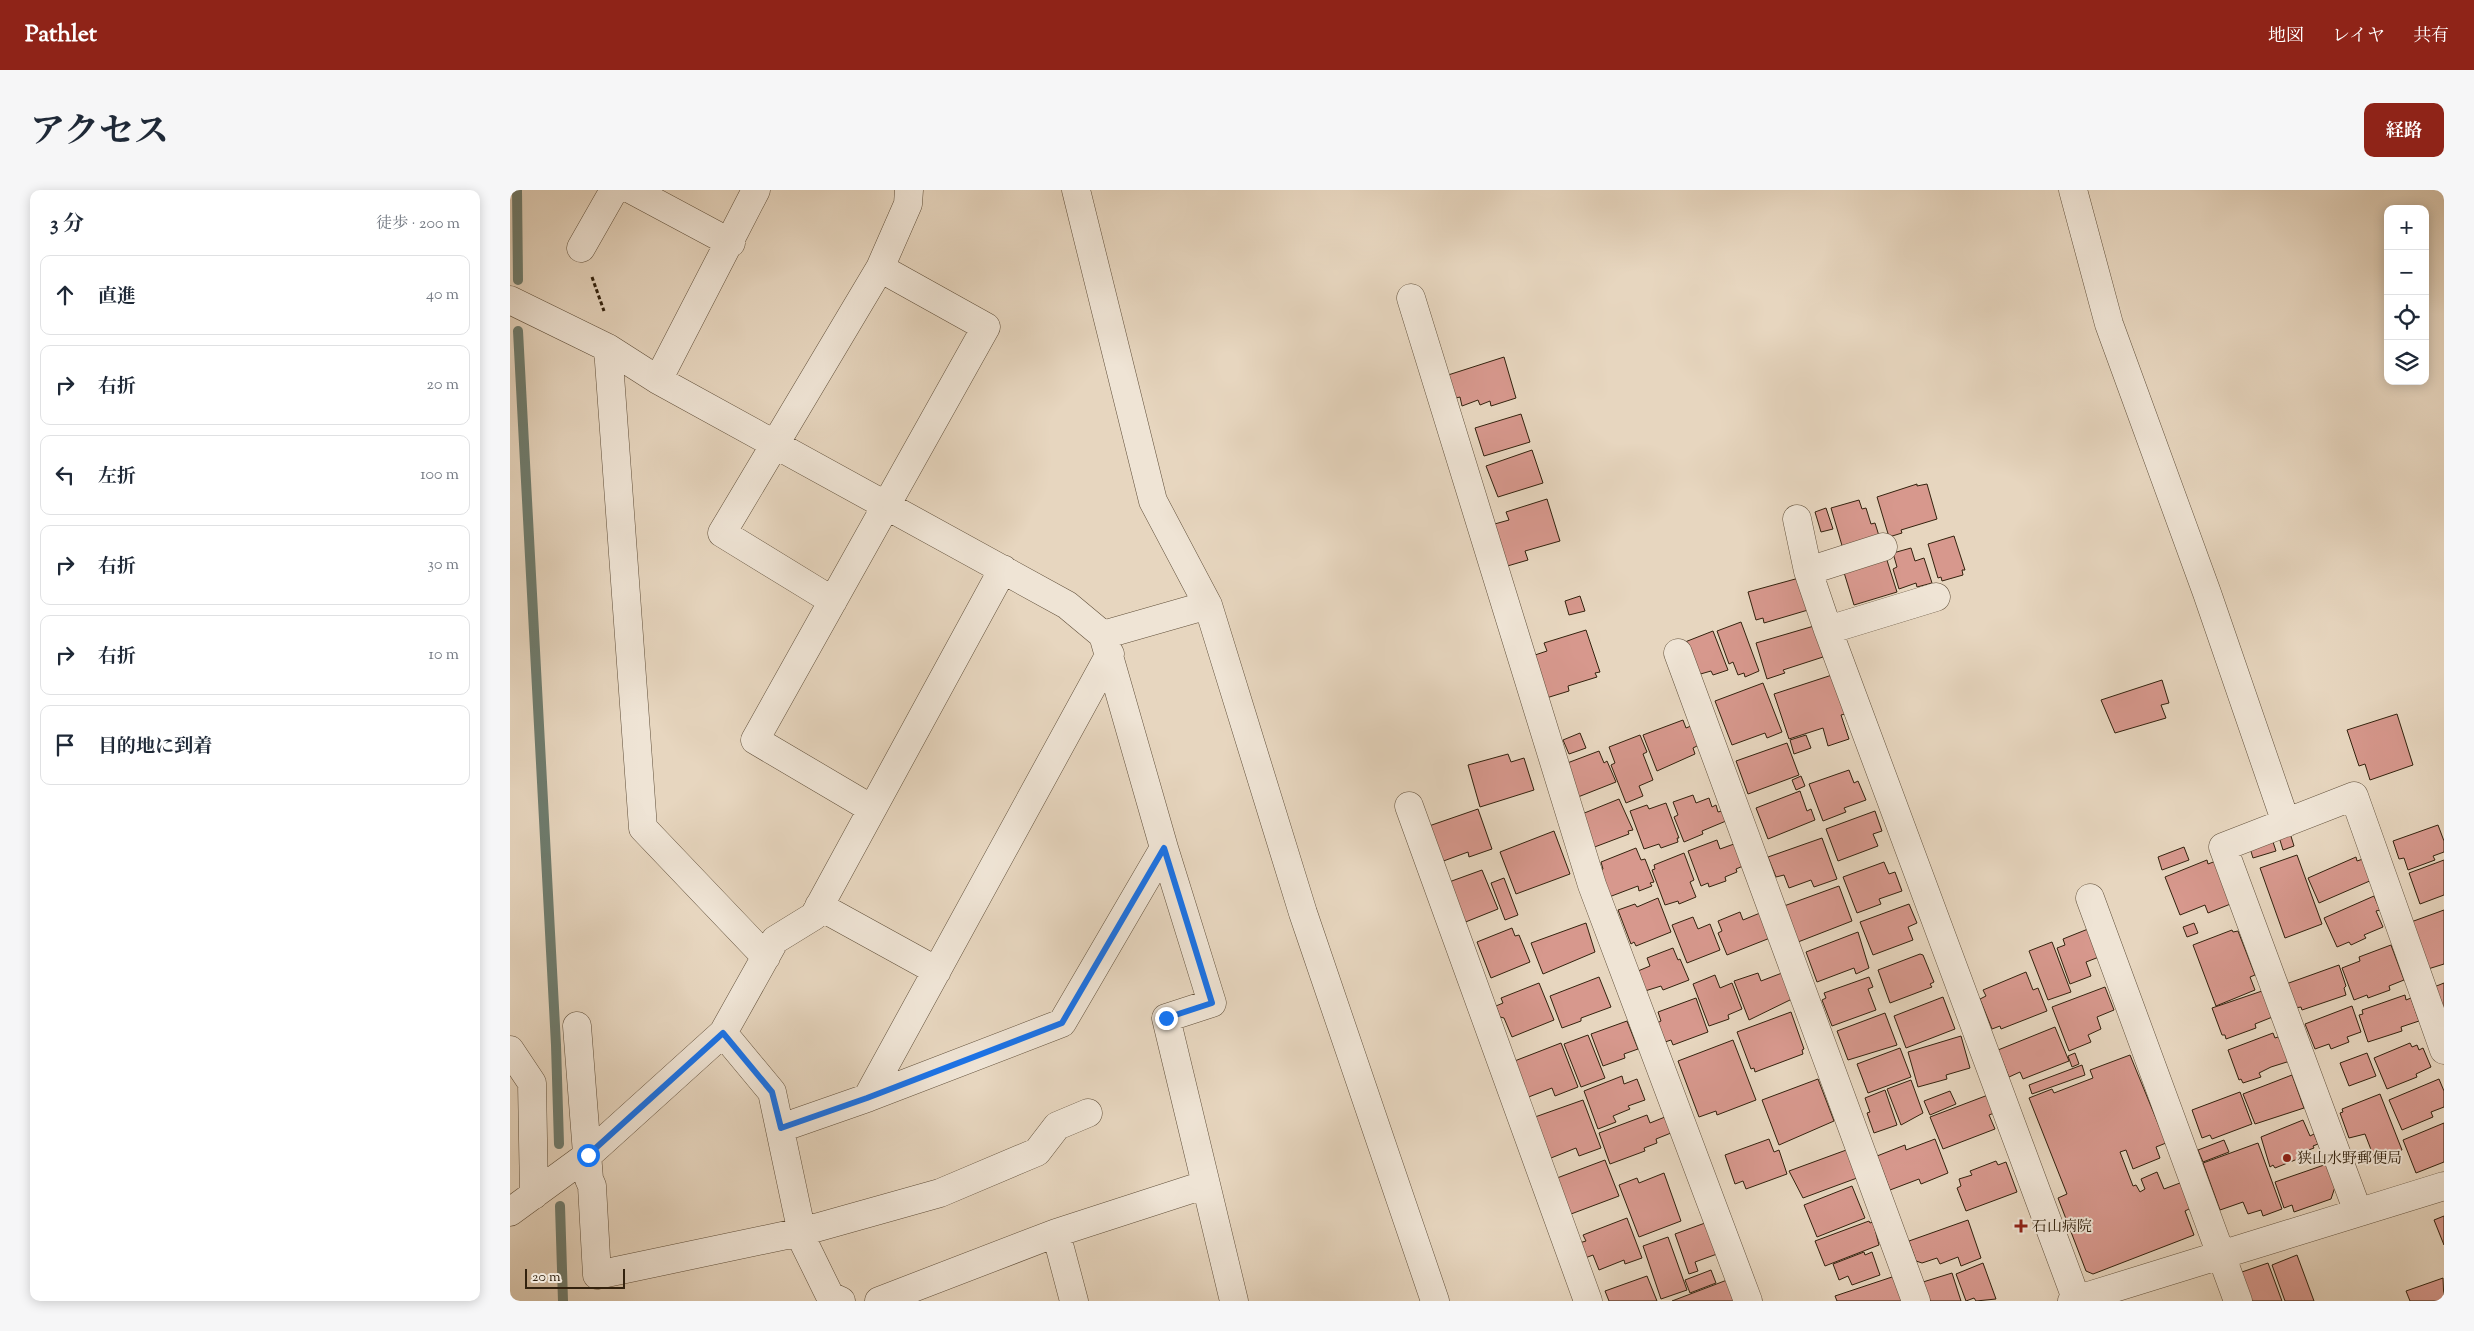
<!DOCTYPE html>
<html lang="ja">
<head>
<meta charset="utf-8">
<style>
  body { margin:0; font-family:"Sorts Mill Goudy","Noto Serif JP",serif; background:#f6f6f7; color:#1f2937 }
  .controls { position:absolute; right:15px; top:15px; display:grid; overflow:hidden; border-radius:10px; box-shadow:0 2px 12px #0003 }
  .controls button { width:45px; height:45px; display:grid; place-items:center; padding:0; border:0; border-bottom:1px solid #e0e1e3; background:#fff; color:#1f2937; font:25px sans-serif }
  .scale { position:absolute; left:15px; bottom:12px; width:100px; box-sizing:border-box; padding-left:5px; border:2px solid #33220e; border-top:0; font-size:14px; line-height:18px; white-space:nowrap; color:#33220e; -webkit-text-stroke:4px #efe4d5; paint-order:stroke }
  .stop { position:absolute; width:15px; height:15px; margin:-11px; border:4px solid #1a73e8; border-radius:50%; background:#fff }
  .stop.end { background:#1a73e8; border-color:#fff; box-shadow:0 1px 5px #0008 }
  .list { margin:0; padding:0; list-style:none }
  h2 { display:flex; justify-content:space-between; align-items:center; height:65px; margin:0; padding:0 20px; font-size:21px }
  h2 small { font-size:16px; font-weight:400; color:#747a83 }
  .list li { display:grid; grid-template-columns:32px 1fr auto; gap:15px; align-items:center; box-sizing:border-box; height:80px; margin:0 10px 10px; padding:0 10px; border:1px solid #e0e1e3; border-radius:10px }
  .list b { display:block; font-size:19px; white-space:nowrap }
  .list em { font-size:16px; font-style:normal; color:#747a83 }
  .icon { flex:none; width:28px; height:28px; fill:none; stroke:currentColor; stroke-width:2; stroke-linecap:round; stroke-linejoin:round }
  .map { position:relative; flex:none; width:1934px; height:1111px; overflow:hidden; border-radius:10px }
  header { display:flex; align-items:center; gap:30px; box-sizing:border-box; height:70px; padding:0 25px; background:#8f2418; color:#fff }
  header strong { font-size:24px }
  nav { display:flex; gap:28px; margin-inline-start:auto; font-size:18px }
  .intro { display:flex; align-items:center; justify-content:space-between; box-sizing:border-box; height:120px; padding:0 30px }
  h1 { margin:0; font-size:35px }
  .button { padding:12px 22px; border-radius:10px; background:#8f2418; color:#fff; font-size:18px; font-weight:700 }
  main { display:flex; gap:30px; padding:0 30px }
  aside { flex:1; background:#fff; border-radius:10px; box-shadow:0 2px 12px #0003 }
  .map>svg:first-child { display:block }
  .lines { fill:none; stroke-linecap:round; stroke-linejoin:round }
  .stream { stroke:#6f7d6f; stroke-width:10 }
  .building { fill:#d7988d; stroke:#33220e }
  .minor-casing { stroke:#604f3a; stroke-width:29 }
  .path { stroke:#33220e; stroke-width:3; stroke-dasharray:4 2.5; stroke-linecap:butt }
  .minor { stroke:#efe4d5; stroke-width:28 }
  .route { stroke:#1a73e8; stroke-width:6 }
  .poi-dot { fill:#8f2418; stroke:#efe4d5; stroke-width:2 }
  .labels { text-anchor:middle; stroke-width:4; stroke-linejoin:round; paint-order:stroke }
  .poi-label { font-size:15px; fill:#33220e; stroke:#efe4d5; text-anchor:start }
</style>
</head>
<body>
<header>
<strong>Pathlet</strong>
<nav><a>地図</a><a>レイヤ</a><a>共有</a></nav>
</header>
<div class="intro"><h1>アクセス</h1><a class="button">経路</a></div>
<main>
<aside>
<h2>3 分<small>徒歩 · 200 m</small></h2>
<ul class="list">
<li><svg class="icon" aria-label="ahead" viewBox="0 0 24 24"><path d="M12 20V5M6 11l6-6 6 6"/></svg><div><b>直進</b></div><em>40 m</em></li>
<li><svg class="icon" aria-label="right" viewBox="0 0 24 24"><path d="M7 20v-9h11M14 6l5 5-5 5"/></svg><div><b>右折</b></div><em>20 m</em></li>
<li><svg class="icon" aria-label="left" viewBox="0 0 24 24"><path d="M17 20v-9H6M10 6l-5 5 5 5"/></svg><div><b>左折</b></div><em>100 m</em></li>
<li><svg class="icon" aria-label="right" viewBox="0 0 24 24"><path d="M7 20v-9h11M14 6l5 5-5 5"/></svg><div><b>右折</b></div><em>30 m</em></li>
<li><svg class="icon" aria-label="right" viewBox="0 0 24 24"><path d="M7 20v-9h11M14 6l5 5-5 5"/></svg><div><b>右折</b></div><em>10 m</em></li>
<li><svg class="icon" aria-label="arrive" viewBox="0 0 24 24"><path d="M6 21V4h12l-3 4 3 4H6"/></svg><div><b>目的地に到着</b></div></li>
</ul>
</aside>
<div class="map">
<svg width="1934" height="1111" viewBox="0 0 1934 1111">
  <rect width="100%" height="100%" fill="#e7d6bf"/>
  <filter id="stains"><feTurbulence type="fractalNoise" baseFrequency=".004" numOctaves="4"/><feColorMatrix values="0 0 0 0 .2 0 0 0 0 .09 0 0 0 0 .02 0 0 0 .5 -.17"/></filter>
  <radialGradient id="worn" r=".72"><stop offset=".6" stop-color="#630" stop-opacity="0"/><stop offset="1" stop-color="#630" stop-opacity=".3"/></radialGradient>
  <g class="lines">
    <path class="stream" d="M7,0L8,90
      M8,141L46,855L49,954
      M50,1016L53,1111"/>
  </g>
  <path class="building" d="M994,167L1006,208L981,216L980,211L970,215L968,210L952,216L950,207L942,209L935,186Z
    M1011,224L1020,252L974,266L965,238Z
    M1022,260L1033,293L988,307L976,276Z
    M1407,294V296L1417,294L1427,329L1391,340L1392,343L1379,347L1367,307Z
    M1037,309L1050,351L1015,361L1018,370L994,377L981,335L999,330L996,322Z
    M1349,310L1352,319L1356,318L1361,334L1365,333L1370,349L1333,359L1321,318Z
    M1316,318L1323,339L1311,342L1305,322Z
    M1444,346L1455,380H1452L1453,385L1432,391L1431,387L1428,388L1418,354Z
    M1401,358L1405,371L1414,368L1422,393L1407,397L1406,393L1389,399L1383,379L1387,377L1383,363Z
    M1375,364L1387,402L1344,415L1332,376Z
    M1289,388L1298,420L1254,433L1253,428L1246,430L1238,402Z
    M1070,406L1075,421L1059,425L1055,411Z
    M1231,432L1249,481L1235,487L1234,483L1228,485L1223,472L1219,474L1207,441Z
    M1304,436L1313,467L1273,480L1275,483L1257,489L1246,453Z
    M1076,440L1090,482L1085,483L1087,487L1058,496L1059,501L1033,509L1019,467L1037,461L1034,453Z
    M1203,441L1218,480L1203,485L1201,481L1187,485L1175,452Z
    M1322,485L1335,524L1331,525L1339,549L1318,556L1313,538L1279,549L1264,504Z
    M1652,490L1659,513L1651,515L1656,528L1605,543L1591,510Z
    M1253,493L1272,542L1257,548L1255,543L1222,555L1205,511Z
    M1887,524L1903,575L1860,590L1855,574L1849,576L1837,540Z
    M1173,530L1176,538L1181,536L1189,555L1183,558L1185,564L1147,581L1133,545Z
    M1070,543L1076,558L1059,564L1053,550Z
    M1130,545L1137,562L1133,564L1143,590L1129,596L1133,606L1116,613L1101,575L1105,573L1099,557Z
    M1296,545L1301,558L1284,564L1280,550Z
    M1277,553L1289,585L1238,604L1226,571Z
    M1089,561L1094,573L1097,571L1106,592L1068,607L1052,575Z
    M998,564L1001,572L1014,568L1024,600L970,617L958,575Z
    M1339,580L1344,593L1348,591L1356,610L1334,618L1336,622L1313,631L1299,594Z
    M1291,586L1295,596L1286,600L1282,590Z
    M1290,601L1297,621L1301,619L1305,630L1258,649L1246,618Z
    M1183,605L1186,613L1199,608L1202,617L1206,615L1208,622L1212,621L1216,631L1192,641L1193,644L1174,652L1164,627L1168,625L1163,612Z
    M1109,609L1123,640L1118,641L1119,644L1082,658L1072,624Z
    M1156,613L1169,648H1167L1168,652L1151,658L1149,654L1134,659L1120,621L1137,615L1139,619Z
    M968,619L982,659L959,667L958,662L928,673L916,637Z
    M1365,621L1372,641L1363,644L1368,656L1328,671L1316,639Z
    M1928,635L1934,651V662L1923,666L1925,670L1898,680L1894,668L1889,669L1883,651Z
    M1044,641L1060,684L1006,704L990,662Z
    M1780,643L1784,656L1773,660L1769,647Z
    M1312,648L1327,689L1304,697L1301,690L1279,698L1274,685L1266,687L1258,667Z
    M1762,649L1766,661L1743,668L1739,655Z
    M1207,650L1210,659L1224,654L1233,676L1226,679L1227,682L1215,687L1216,691L1199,697L1198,693L1191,696L1178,661Z
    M1674,657L1679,670L1652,680L1648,667Z
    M1126,658L1131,670L1135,669L1144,692L1140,693L1142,696L1129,701L1128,696L1099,707L1089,681L1093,679L1091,672Z
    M1174,663L1184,690L1180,692L1186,707L1169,714L1168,711L1155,715L1142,680L1145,679L1144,675Z
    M1787,665L1812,734L1775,748L1750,678Z
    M1846,667L1847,671L1853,669L1862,690L1809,713L1798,688Z
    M1697,670L1698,674L1706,671L1723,713L1698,723L1695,715L1670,725L1655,687Z
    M1934,670V705L1910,714L1899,683Z
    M1374,672L1379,684L1385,682L1392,701L1369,709L1371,714L1347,723L1333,687Z
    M972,680L988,719L953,733L939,692Z
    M994,688L1008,725L995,730L981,693Z
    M1329,696L1342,731L1288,752L1274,716Z
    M1864,706L1870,720L1866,721L1873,737L1854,745L1856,748L1841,755L1839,752L1827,757L1814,728Z
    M1148,708L1161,742L1126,756L1124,752L1121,754L1108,720L1125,714L1127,717Z
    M1399,714L1407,733L1398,737L1403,750L1363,765L1350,732Z
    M1934,720V774L1918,779L1901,732Z
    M1230,722L1233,730L1250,723L1260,748L1217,765L1208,743L1212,741L1208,731Z
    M1183,727L1188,739L1200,734L1210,760L1177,773L1162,735Z
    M1076,733L1085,762L1033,784L1021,753Z
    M1684,733L1688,743L1677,747L1673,737Z
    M1002,738L1005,746L1009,745L1020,772L981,788L967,752Z
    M1578,739L1589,767L1576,772L1581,786L1560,794L1547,758L1555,755L1553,749Z
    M1722,740L1723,742L1728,741L1745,785L1740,787L1745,800L1706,816L1683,755Z
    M1348,742L1359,778L1346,784L1344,778L1307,792L1296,762Z
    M1542,752L1561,802L1538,810L1519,761Z
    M1881,755L1894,790L1879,796L1880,800L1858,808L1857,805L1844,810L1832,778L1850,771L1849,767Z
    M1163,758L1168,770L1170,769L1179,790L1153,800L1151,796L1135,801L1128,781L1140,776L1137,768Z
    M1410,764L1413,765L1424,792L1420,794L1422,797L1380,813L1368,780Z
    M1829,775L1836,796L1834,798L1836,805L1792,820L1791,817L1785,818L1776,794Z
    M1516,782L1523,800L1528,798L1537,821L1491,839L1490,836L1482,839L1470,809L1476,806L1473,800Z
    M1248,783L1251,791L1272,783L1282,809L1239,830L1224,791Z
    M1205,785L1210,798L1222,793L1232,819L1218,825L1219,829L1199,836L1183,794Z
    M1089,787L1101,817L1071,828V831L1052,838L1040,806Z
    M1359,787L1363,797L1358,799L1366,820L1322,836L1312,810L1316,808L1314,803Z
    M1029,793L1044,830L1002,847L994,828L990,827L986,816L993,813L991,808Z
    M1934,793V825L1924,797Z
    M1595,797L1604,820L1587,827L1591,839L1578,845L1581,852L1559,861L1542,817Z
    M1755,800L1765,826L1745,834L1746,838L1716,849L1715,845H1712L1702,818Z
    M1895,805L1896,810L1901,808L1909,831L1891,837L1892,841L1858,852L1849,825L1853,824L1852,820Z
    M1433,807L1445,839L1396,858L1384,826Z
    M1186,808L1198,842L1163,855L1161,850L1155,852L1147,833L1151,831L1148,822Z
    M1842,816L1851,842L1837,847L1839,852L1821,859L1819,854L1805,859L1795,834Z
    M1281,822L1294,859L1292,860L1293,864L1245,882L1244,878L1241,879L1227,842Z
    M1375,823L1387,855L1338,870L1327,841Z
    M1117,831L1128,859L1114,864L1115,868L1093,876L1081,844Z
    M1545,837L1559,871L1513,889L1510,882L1499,887L1488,860Z
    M1763,843L1765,848L1771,846L1780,871L1761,877L1749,883L1751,887L1733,893L1731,889L1729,890L1718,860Z
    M1078,845L1095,888L1071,897L1054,854Z
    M1451,846L1460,878L1436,885L1437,889L1408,897L1398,862Z
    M1223,850L1246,910L1207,925L1206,921L1189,927L1168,871Z
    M1051,853L1068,897L1045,906L1042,898L1016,908L1002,872Z
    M1900,853L1902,857L1907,855L1909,860L1913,858L1921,877L1906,884L1907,887L1877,899L1864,868Z
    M1390,858L1401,887L1358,903L1347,874Z
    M1565,863L1569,874L1562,877L1558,866Z
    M1857,863L1866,886L1839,896L1830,873Z
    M1620,865L1656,953L1646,957L1650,968L1623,979L1616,960L1610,962L1623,996L1626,995L1630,1002L1635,999L1631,989L1647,982L1654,999L1670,993L1681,1018L1675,1021L1684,1045L1583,1084L1576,1081L1548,1008L1557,1004L1519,908L1542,899L1544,903L1583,888L1580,880Z
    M1572,875L1575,885L1522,904L1519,895Z
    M1782,885L1794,918L1745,934L1733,904Z
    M1112,886L1114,894L1127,889L1135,910L1118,916L1120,919L1103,926L1106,932L1088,939L1074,901Z
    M1308,889L1324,931L1269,955L1252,910Z
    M1929,889L1934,901V917L1921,922L1923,927L1892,940L1879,910Z
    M1401,890L1413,923L1391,935L1377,899Z
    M1375,900L1387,935L1364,943L1357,923L1360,922L1355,908Z
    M1440,901L1446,914L1420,925L1414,911Z
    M1730,902L1742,934L1702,949L1700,945L1692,948L1682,920Z
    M1870,904L1892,960L1865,970L1855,944L1839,948L1830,923L1833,922L1832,919Z
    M1478,905L1484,923L1479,925L1485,939L1433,959L1420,927Z
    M1073,910L1091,958L1069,966L1066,958L1041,968L1025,927Z
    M1137,925L1140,933L1155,927L1161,943L1146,949L1147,953L1134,958L1135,961L1100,974L1089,943Z
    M1793,930L1800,946L1804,944L1808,954L1803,956L1804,958L1788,964L1790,968L1765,978L1763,975L1760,977L1751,947Z
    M1934,933V972L1906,983L1893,950Z
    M1259,949L1264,962L1269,960L1277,984L1236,999L1233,991L1225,994L1215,965Z
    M1425,949L1438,983L1411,994L1409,989L1380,1000L1367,966L1395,955L1396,960Z
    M1714,950L1719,962L1693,972L1688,960Z
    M1748,953L1772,1019L1753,1026L1751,1020L1738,1024L1733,1012L1710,1020L1693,973Z
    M1339,959L1347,988L1293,1008L1279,981Z
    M1095,970L1109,1006L1061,1024L1047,988Z
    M1486,971L1488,975L1496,972L1507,1002L1456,1021L1447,998L1451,996L1449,989L1462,985L1460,981Z
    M1817,974L1825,997L1821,1009L1784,1022L1782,1015L1774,1018L1765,992Z
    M1154,983L1171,1031L1129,1047L1109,995L1127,988L1129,993Z
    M1342,996L1355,1028L1307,1047L1294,1015Z
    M1934,1026V1055L1924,1030Z
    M1117,1028L1132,1068L1115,1074L1114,1070L1089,1080L1083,1065L1075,1068L1069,1053L1076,1051L1073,1045Z
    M1458,1030L1471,1068L1451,1076L1448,1067L1430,1074L1427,1068L1412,1073L1406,1071L1399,1051Z
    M1359,1031L1360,1033L1363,1032L1369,1055L1315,1076L1305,1051Z
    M1195,1033L1207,1064L1185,1072L1188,1081L1179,1084L1165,1044Z
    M1158,1047L1177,1100L1151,1109L1133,1056Z
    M1354,1062L1355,1065L1362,1062L1370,1085L1342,1095L1338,1086L1329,1090L1323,1074Z
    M1787,1065L1804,1111H1775L1762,1075Z
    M1473,1073L1486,1109L1466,1111L1464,1108L1456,1111L1446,1084Z
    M1758,1073L1772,1111H1739L1729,1083Z
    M1201,1080L1206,1093L1180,1103L1175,1090Z
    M1442,1083L1451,1111H1420L1413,1092Z
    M1137,1086L1147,1111H1099L1095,1101Z
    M1385,1086L1394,1111H1327L1325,1106Z
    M1933,1088L1934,1111H1900L1896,1101Z
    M1217,1090L1225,1111H1162Z"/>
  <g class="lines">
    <defs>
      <path id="minor" d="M122,0L221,53
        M566,0L643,311L698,415L793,723L925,1111
        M1563,0L1599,134L1697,403L1776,633
        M71,58L104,0
        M901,108L1082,695L1238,1111
        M0,110L98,158L148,190L557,415L593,445L698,415
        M98,158L133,638L256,767
        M148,190L246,0
        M1287,329L1298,381L1318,440L1567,1111
        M1298,381L1373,357
        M323,411L212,343L370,78L398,14L399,0
        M1318,440L1426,407
        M593,445L654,658L702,813L656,828L724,1111
        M1168,463L1406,1111
        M899,616L1078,1111
        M362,619L245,550L476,137L370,78
        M1580,708L1728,1111
        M309,716L427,781
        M67,836L79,989L82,996L87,1085L291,1042L430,1003L527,962L547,936L578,923
        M213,843L262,902L294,1053L320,1106L331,1111
        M0,860L22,893L24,1005
        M357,908L600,464
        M271,938L357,908L552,833L654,658
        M0,1022L78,965L213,843L265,750L304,726L493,379
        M1848,1022L1713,657L1844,606L1934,860
        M546,1043L564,1111
        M369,1111L546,1043L694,995
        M1562,1111L1934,996"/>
    </defs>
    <use href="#minor" class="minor-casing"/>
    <path class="path" d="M82,87L94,121"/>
    <use href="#minor" class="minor"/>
  </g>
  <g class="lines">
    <path class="route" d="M78,965L213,843L262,902L271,938L357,908L552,833L654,658L702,813L656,828"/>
  </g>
  <g class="poi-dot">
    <circle cx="1777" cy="968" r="5"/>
    <path d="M1508.5 1028.5h5v5h5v5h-5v5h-5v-5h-5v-5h5z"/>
  </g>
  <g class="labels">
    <g class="poi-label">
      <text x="1787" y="973">狭山水野郵便局</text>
      <text x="1522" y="1041">石山病院</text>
    </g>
  </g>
  <rect width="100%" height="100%" filter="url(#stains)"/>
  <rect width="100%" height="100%" fill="url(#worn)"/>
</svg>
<div class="controls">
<button>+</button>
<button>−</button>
<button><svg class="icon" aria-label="locate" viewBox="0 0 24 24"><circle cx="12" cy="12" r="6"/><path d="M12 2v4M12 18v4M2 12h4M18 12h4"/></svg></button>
<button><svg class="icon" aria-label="layers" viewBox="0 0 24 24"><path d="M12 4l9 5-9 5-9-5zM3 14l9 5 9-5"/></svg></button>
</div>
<div class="scale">20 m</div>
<div class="stop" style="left:78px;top:965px"></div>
<div class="stop end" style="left:656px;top:828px"></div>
</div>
</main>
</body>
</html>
